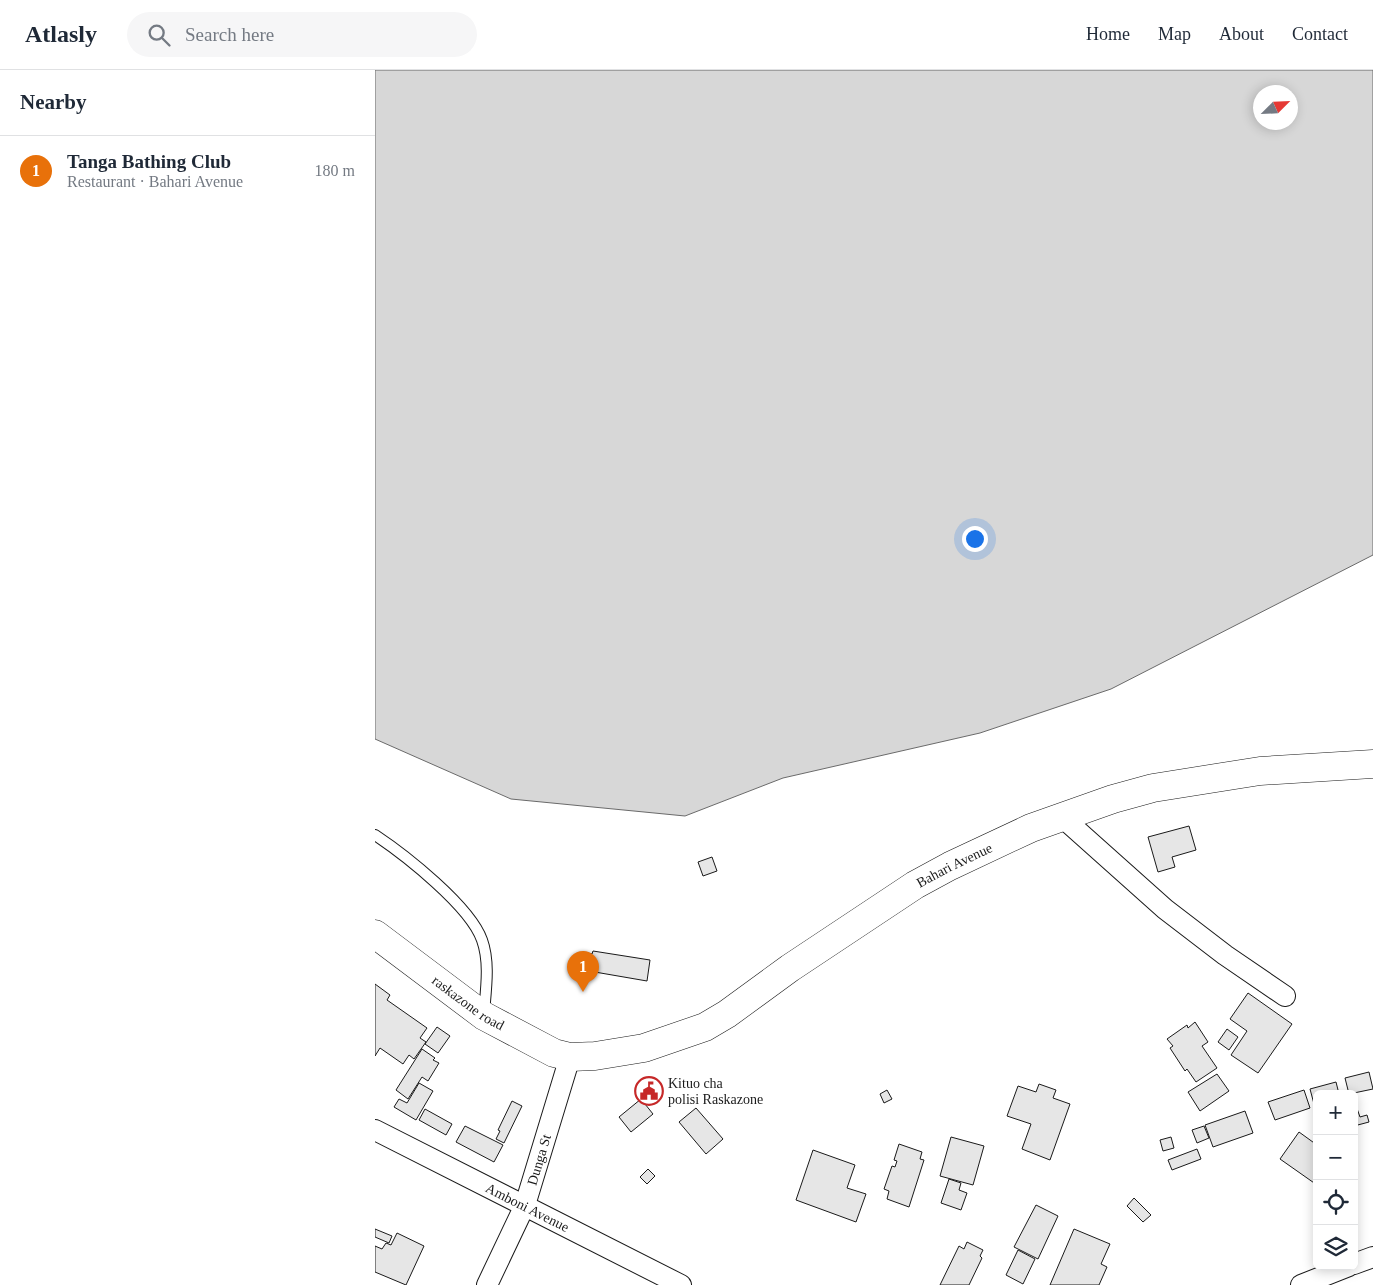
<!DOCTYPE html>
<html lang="en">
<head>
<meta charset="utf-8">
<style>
  body { margin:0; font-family:Georgia,serif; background:#f6f6f7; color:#1f2937 }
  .controls { position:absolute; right:15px; bottom:15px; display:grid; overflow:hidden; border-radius:8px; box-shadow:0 2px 12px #0003 }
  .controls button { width:45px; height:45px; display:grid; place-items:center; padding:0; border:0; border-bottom:1px solid #e0e1e3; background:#fff; color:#1f2937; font:25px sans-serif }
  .compass { position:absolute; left:878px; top:15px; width:45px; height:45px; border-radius:50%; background:#fff; box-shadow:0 2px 12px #0003; rotate:66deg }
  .you { position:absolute; left:599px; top:468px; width:18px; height:18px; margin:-12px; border:4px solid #fff; border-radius:50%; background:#1a73e8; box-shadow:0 0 0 8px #1a73e833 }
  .badge { display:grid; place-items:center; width:32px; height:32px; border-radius:50%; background:#2563eb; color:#fff; font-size:16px; font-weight:700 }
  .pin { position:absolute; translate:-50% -41px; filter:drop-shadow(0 1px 2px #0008) }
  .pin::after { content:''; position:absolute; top:26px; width:18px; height:15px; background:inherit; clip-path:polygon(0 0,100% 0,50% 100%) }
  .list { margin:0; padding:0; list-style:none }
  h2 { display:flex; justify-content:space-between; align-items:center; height:65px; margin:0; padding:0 20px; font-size:21px }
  h2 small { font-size:16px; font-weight:400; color:#747a83 }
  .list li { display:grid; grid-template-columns:32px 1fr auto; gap:15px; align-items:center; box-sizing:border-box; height:70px; padding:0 20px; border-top:1px solid #e0e1e3 }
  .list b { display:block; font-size:19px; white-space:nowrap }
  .list p { margin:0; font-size:16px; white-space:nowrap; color:#747a83 }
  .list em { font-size:16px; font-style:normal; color:#747a83 }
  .icon { flex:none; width:28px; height:28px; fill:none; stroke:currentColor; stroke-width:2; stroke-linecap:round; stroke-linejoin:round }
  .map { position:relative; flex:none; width:998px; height:1215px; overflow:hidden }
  header { display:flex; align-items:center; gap:30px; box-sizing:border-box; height:70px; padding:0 25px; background:#fff; border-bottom:1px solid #e0e1e3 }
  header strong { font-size:24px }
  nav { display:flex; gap:28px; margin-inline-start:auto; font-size:18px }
  .search { width:350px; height:45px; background:#f6f6f7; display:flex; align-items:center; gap:12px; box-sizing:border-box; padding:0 18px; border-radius:28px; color:#747a83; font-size:19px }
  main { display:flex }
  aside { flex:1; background:#fff }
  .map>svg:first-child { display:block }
  .water { fill:#d7d7d7; stroke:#6a6a6a; fill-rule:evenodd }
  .building { fill:#e6e6e6; stroke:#1a1a1a }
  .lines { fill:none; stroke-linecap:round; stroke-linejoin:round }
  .lane-casing { stroke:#1a1a1a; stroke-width:12 }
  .street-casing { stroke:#1a1a1a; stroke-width:22 }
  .secondary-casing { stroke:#1a1a1a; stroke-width:29 }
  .lane { stroke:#fff; stroke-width:10 }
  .street { stroke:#fff; stroke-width:20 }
  .secondary { stroke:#fff; stroke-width:28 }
  .labels { text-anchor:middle; stroke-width:4; stroke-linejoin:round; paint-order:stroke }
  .street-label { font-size:14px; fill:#1a1a1a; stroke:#fff }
  .poi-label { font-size:14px; fill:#1a1a1a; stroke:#fff; text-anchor:start }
</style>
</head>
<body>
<header>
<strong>Atlasly</strong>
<div class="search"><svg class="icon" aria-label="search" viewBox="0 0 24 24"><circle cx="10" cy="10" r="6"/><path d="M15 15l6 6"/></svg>Search here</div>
<nav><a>Home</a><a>Map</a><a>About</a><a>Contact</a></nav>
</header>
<main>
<aside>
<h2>Nearby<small></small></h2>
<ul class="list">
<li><span class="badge" style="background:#e8710a">1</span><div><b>Tanga Bathing Club</b><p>Restaurant · Bahari Avenue</p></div><em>180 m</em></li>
</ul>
</aside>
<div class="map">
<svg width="998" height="1215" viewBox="0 0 998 1215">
  <rect width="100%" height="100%" fill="#fff"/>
  <path class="water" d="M0,0H998V485L736,619L605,663L408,708L310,746L136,729L0,669ZM886,22H916V52H886Z"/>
  <path class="building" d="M814,756L821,780L797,787L800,797L783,802L773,767Z
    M337,787L342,801L328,806L323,792Z
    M218,881L275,890L272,911L214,901L216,894L207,892L208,882L217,884Z
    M0,914L15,925L12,930L52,958L45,968L51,972L39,989L34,985L28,994L5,978L0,986Z
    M873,923L917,954L883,1003L856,985L872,961L855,949Z
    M820,952L833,972L827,976L842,998L821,1012L812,999L810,1001L795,978L798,976L792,969L812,955L813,958Z
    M62,957L75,966L63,983L50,974Z
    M852,959L863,967L854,980L843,972Z
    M47,979L60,988L58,990L64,993L53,1011L47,1007L33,1029L21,1020Z
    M994,1002L998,1019L974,1024L970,1008Z
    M842,1004L854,1021L825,1041L813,1022Z
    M961,1012L964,1024H942V1033L939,1034L935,1019Z
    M44,1013L58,1021L41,1050L19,1037L24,1029L32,1033Z
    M664,1014L681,1020L678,1028L695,1034L675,1090L647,1079L656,1054L632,1046L643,1016L661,1022Z
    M512,1020L517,1029L509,1033L505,1024Z
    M929,1020L935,1038L900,1050L893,1032Z
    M266,1029L278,1044L256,1062L244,1047Z
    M979,1030L985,1047L992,1045L994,1052L979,1056Z
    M137,1031L147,1036L129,1073L121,1069L125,1061L123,1060Z
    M321,1038L348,1069L331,1084L304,1052Z
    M50,1039L77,1054L71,1065L44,1050Z
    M870,1041L878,1063L838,1077L830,1055Z
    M90,1056L128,1075L119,1092L81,1072Z
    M829,1056L834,1068L822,1073L817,1060Z
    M924,1062L942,1075V1115L905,1089Z
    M576,1067L609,1076L598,1115L565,1106Z
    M796,1067L799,1078L788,1081L785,1070Z
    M524,1074L547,1082L545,1089L549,1090L534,1137L512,1129L514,1121L509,1119L517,1096L520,1097L522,1091L519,1090Z
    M822,1079L826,1089L797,1100L793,1090Z
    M438,1080L480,1095L472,1118L491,1124L481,1152L421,1130Z
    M273,1099L280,1106L272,1114L265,1107Z
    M574,1109L586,1113L584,1120L592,1123L586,1140L566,1133Z
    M759,1128L776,1145L768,1152L752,1136Z
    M661,1135L683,1146L663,1189L639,1177Z
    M0,1159L17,1166L14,1173L0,1167Z
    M699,1159L735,1174L726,1194L732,1197L724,1215H675Z
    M22,1163L49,1176L31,1215L0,1202V1176L7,1179L11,1173L16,1175Z
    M592,1172L608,1180L605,1186L607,1188L594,1215H565L584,1176L589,1179Z
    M643,1180L660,1189L648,1214L631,1205Z"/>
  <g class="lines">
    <defs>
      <path id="lane" d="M0,765C30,785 95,836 107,870C115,892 111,919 109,943"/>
      <g id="street">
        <path d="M687,747L790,839L850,885L910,926"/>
        <path id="s1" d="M0,1060L306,1215"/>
        <path d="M979,1194L998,1187"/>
        <path id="s2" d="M112,1215L150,1135L195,987"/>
        <path d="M926,1215L974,1196"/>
      </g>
      <g id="secondary">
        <path id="s3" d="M0,864L109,946L179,983L195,987L220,986L269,978L330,957L352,944L415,898L540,815L575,796L656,758L738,729L778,718L885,701L998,694"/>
      </g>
    </defs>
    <use href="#lane" class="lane-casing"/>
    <use href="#street" class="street-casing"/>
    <use href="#secondary" class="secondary-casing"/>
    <use href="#lane" class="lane"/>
    <use href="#street" class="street"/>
    <use href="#secondary" class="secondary"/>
  </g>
  <defs>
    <symbol id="civic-ring" viewBox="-11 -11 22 22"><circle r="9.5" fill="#fff" stroke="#c62828" stroke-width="1.5"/><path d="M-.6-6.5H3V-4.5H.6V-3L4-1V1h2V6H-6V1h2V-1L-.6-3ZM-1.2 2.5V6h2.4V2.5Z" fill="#c62828"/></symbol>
  </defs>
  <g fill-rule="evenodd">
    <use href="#civic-ring" x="258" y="1005" width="32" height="32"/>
  </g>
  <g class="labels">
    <g class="street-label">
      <text dy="5" stroke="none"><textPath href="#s3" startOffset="669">Bahari Avenue</textPath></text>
      <text dy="5" stroke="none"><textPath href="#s3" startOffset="116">raskazone road</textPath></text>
      <text dy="5" stroke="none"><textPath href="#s2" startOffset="136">Dunga St</textPath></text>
      <text dy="5" stroke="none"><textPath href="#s1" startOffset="171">Amboni Avenue</textPath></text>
    </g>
    <g class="poi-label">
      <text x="293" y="1018">Kituo cha<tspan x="293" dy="16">polisi Raskazone</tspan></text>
    </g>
  </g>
</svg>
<div class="controls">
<button>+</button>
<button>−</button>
<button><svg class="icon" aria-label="locate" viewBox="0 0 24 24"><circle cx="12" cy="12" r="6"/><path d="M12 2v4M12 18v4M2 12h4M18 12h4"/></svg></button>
<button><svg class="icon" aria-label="layers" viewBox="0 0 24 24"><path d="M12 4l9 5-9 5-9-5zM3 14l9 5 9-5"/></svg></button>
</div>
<svg class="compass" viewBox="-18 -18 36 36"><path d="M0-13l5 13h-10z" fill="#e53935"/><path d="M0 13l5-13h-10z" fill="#747a83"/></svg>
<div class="you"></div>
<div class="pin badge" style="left:208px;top:922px;background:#e8710a">1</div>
</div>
</main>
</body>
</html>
